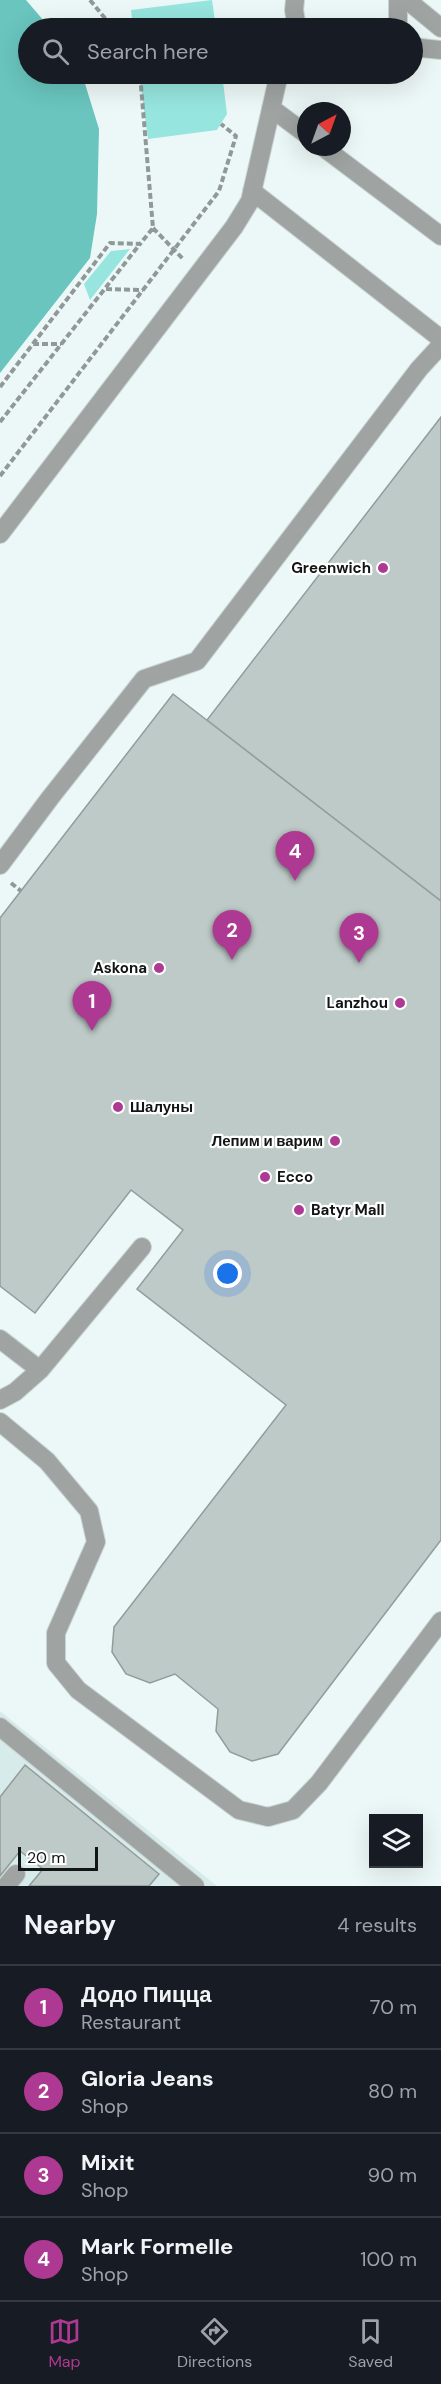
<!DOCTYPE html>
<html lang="en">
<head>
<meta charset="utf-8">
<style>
  body { margin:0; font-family:"DM Sans",sans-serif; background:#20242c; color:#f1f3f6 }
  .controls { position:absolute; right:18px; bottom:18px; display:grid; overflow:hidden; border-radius:0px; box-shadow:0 6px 24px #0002 }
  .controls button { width:54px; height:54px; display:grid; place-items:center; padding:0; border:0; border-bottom:2px solid #363941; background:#171b24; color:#f1f3f6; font:30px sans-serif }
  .compass { position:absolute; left:297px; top:102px; width:54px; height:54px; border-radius:50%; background:#171b24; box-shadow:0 6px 24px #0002; rotate:41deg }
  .scale { position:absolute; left:18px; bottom:15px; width:80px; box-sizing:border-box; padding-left:6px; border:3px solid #111514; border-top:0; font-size:16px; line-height:21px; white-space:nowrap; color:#111514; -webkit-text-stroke:4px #fff; paint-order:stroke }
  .you { position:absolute; left:228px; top:1274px; width:21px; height:21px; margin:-15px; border:4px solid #fff; border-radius:50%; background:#1a73e8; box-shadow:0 0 0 9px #1a73e833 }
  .badge { display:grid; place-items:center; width:39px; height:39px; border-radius:50%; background:#ae3992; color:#fff; font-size:20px; font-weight:700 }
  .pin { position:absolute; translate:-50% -50px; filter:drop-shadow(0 2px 3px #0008) }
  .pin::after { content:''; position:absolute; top:32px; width:21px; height:18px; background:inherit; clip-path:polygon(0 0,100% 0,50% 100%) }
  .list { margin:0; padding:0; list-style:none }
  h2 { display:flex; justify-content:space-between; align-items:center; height:78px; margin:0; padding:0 24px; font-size:26px }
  h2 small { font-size:20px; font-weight:400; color:#9ea1a6 }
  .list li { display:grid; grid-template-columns:39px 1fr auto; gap:18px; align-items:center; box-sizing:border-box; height:84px; padding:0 24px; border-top:2px solid #363941 }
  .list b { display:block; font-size:22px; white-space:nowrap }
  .list p { margin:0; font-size:20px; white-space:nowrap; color:#9ea1a6 }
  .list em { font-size:20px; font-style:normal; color:#9ea1a6 }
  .icon { flex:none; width:33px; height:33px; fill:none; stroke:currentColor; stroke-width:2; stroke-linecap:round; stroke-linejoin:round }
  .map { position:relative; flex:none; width:441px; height:1886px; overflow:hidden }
  .search { position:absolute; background:#171b24; box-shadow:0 6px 24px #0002; left:18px; right:18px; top:18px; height:66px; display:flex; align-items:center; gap:15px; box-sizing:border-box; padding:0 21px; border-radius:33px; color:#9ea1a6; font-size:22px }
  .sheet { height:414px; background:#171b24 }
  nav { display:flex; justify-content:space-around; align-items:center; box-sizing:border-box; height:84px; border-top:2px solid #363941; background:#171b24; font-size:16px; color:#9ea1a6 }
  nav a { display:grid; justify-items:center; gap:3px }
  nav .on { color:#ae3992 }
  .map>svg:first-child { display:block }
  .built { fill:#d7ecea }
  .green { fill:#96e5de }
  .water { fill:#69c5be }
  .building { fill:#becac8; stroke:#919c9b; stroke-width:1.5 }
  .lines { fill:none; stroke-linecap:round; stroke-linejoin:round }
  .minor-casing { stroke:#c9d4d3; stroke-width:20 }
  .path { stroke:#919998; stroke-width:4; stroke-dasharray:6 3; stroke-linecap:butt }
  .minor { stroke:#9fa4a3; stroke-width:18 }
  .poi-dot { fill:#ae3992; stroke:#fff; stroke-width:2 }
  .labels { text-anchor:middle; stroke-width:4.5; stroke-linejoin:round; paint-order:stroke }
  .poi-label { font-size:15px; font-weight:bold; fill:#111514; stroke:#fff; text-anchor:end }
</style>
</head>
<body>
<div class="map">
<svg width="441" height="1886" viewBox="0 0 441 1886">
  <rect width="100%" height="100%" fill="#ecf8f7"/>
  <path class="built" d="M0,1711L217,1886H0Z"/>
  <path class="green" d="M212,0L216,28H133L131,10Z
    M139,74H222L227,114L217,130L148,139Z
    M130,249L90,300L84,284L111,251Z"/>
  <path class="water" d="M0,0H26L50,28H28V74H82L99,129L97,214L90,258L0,373Z"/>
  <path class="building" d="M441,417V901L207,720Z
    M173,694L441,901V1540L278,1754L252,1761L230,1752L216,1731L218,1709L175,1674L150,1683L126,1674L112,1652L114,1627L286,1405L137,1289L183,1230L131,1190L35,1313L0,1286V918Z
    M25,1765L159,1874L149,1886H29L43,1869L20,1851L0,1876V1797Z"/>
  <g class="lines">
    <defs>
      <path id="minor" d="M295,0L294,10L297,28
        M407,0L441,28
        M395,28L398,23V0
        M412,47L441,50
        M271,108L306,134
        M323,147L441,236
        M252,191L441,339
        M0,534L234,227L250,201L279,74
        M0,865L50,798L144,679L197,661L419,369L441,345
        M0,1339L40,1370
        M0,1400L15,1392L40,1370L142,1247
        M0,1422L47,1461L89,1511L96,1542L56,1633V1663L78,1690L239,1810L268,1817L293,1810L319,1783L441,1621
        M0,1727L195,1886
        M6,1886L16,1874"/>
    </defs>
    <use href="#minor" class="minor-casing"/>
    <path class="path" d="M90,0L113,28
      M153,228L183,259
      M106,289L143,290
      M33,344H61
      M0,387L110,243L140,244L153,228L140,74
      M0,422L140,244
      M0,476L219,191L236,136L221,124
      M11,883L21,891"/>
    <use href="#minor" class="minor"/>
  </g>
  <g class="poi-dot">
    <circle cx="383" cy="568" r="6"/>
    <circle cx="159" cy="968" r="6"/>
    <circle cx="400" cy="1003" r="6"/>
    <circle cx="118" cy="1107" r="6"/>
    <circle cx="335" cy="1141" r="6"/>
    <circle cx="265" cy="1177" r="6"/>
    <circle cx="299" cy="1210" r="6"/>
  </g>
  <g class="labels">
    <g class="poi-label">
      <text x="371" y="573">Greenwich</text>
      <text x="147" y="973">Askona</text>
      <text x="388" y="1008">Lanzhou</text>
      <text x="130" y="1112" text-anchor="start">Шалуны</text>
      <text x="323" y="1146">Лепим и варим</text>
      <text x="277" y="1182" text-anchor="start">Ecco</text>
      <text x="311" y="1215" text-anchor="start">Batyr Mall</text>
    </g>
  </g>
</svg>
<div class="controls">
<button><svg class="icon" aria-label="layers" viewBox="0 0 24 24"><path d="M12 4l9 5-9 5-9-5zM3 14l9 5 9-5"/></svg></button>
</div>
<svg class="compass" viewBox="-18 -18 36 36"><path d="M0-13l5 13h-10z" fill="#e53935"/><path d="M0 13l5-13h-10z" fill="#9ea1a6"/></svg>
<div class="scale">20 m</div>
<div class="you"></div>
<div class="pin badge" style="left:92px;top:1031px">1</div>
<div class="pin badge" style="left:232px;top:960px">2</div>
<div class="pin badge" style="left:359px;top:963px">3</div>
<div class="pin badge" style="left:295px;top:881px">4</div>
<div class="search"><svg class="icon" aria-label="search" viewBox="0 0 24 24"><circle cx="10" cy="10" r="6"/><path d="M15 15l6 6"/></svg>Search here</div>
</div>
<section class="sheet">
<h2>Nearby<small>4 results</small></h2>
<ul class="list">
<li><span class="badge">1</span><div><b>Додо Пицца</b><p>Restaurant</p></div><em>70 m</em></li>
<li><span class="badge">2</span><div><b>Gloria Jeans</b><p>Shop</p></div><em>80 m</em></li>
<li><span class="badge">3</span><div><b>Mixit</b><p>Shop</p></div><em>90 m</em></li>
<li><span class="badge">4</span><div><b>Mark Formelle</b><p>Shop</p></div><em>100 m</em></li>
</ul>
</section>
<nav>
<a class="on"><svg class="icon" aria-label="map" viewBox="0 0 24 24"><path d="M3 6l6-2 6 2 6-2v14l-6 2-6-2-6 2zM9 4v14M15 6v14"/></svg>Map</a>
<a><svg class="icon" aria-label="directions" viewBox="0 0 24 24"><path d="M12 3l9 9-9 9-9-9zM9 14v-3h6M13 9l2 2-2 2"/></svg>Directions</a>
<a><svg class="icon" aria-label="saved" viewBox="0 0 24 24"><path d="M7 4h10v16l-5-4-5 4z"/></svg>Saved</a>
</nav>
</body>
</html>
